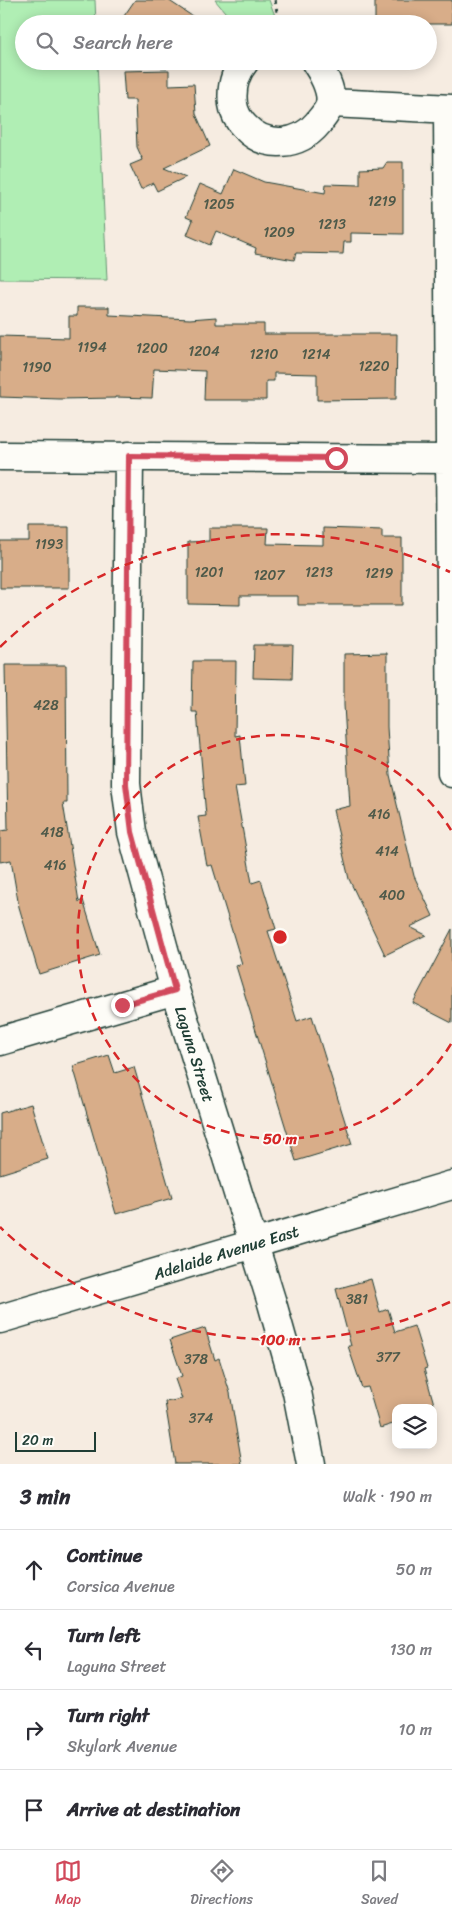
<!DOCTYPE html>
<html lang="en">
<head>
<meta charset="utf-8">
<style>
  body { margin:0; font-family:Sriracha,sans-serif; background:#f2f2f3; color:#2b2b33 }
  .controls { position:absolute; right:15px; bottom:15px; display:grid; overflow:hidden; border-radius:10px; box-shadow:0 2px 12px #0003 }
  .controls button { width:45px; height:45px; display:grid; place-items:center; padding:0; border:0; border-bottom:1px solid #e1e1e2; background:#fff; color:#2b2b33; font:25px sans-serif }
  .scale { position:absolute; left:15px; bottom:12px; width:81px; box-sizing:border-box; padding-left:5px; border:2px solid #1f3d34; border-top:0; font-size:14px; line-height:18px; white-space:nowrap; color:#1f3d34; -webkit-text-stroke:4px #fdfcf7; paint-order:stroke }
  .stop { position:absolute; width:15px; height:15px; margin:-11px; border:4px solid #d1495b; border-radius:50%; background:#fff }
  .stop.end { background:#d1495b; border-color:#fff; box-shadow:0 1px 5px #0008 }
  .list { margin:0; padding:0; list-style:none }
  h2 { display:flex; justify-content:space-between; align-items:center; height:65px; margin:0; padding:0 20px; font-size:21px }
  h2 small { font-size:16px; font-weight:400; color:#7c7c81 }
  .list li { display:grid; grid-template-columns:32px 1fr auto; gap:15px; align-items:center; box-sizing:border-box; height:80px; padding:0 20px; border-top:1px solid #e1e1e2 }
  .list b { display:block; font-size:19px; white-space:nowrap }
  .list p { margin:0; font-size:16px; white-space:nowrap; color:#7c7c81 }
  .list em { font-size:16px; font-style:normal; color:#7c7c81 }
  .icon { flex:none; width:28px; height:28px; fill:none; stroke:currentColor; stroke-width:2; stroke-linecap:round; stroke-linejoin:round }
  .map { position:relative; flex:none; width:452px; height:1464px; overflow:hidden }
  .search { position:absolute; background:#fff; box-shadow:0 2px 12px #0003; left:15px; right:15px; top:15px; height:55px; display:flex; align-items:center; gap:12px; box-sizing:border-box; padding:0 18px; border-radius:28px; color:#7c7c81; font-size:19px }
  .sheet { height:385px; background:#fff }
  nav { display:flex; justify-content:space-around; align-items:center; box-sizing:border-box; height:70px; border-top:1px solid #e1e1e2; background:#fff; font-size:14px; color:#7c7c81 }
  nav a { display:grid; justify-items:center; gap:2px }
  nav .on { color:#d1495b }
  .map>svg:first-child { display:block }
  .green { fill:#b0eeb4; stroke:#689674 }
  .building { fill:#d8ad89; stroke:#1f3d34 }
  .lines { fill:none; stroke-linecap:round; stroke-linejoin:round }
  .minor-casing { stroke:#1f3d34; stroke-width:31 }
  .major-casing { stroke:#1f3d34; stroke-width:31 }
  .path { stroke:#1f3d34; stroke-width:3; stroke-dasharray:4 4; stroke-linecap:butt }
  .minor { stroke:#fdfcf7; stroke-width:28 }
  .major { stroke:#fdfcf7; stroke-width:28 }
  .route { stroke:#d1495b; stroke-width:6 }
  .ring { fill:none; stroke:#d62828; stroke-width:2.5; stroke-dasharray:9 6 }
  .labels { text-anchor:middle; stroke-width:4; stroke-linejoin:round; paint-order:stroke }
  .number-label { font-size:14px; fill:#4d5949 }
  .street-label { font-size:16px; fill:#1f3d34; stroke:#fdfcf7 }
  .centre { fill:#d62828; stroke:#fdfcf7; stroke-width:2.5 }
  .ring-label { font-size:15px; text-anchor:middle; font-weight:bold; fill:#d62828; stroke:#fdfcf7; stroke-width:4; stroke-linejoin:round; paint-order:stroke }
</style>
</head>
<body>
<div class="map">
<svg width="452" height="1464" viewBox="0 0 452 1464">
  <rect width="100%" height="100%" fill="#f6ece1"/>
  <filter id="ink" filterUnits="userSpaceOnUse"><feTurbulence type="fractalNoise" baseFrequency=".02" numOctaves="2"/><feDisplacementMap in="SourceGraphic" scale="10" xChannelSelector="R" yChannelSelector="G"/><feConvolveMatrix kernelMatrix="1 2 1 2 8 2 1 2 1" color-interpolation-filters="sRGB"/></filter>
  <g filter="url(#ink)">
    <path class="green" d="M0,0H95L96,24H24V61H97L107,280L0,279Z
      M215,0H269L277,21L266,24H235Z"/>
    <path class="building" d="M135,0H168L204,24H137L124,16Z
      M375,0H452V24H375Z
      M169,70V85L194,84L196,114L210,146L164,168L186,177L157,191L153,183L141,189L130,165L142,160L141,157L142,158L137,147L135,100H125L123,71Z
      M387,162H403V234L351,233V242H344L343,254L296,253L294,260L255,253L256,248L216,231L210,245L187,235L193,220L186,217L200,184L223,194L234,169L264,182L325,193L326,184L360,185V169L383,168Z
      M77,307H109V315L190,319L216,317V324H264V334H397L396,399L317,400V374L274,373V381H266V400H204L205,371L154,369L152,398L115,397V398L60,399L0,397V336L69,338V316H77Z
      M29,527H69V588H0V541H29Z
      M209,528H268L267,544L323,545V528L382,530V538H402V605H298V596H240V605L188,604V542L209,541Z
      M254,645H293L292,679L253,678Z
      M387,653V727L390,775L414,876L433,916L410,927L426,935L385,955L349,879L333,810L350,806L344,705V654Z
      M193,661H236L235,736L240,735L245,786L235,787L252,883L261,880L276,929L268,931L297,1021L312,1016L352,1144L296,1161L236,966L242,964L212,865L207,866L198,817L206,816L197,712H192Z
      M5,665H66L67,803H63L79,902L83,900L100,955L39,974L19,907L11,860L0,862V831L8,830Z
      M452,929V1023L413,1003Z
      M109,1055L115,1073L134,1067L172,1198L116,1214L73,1066Z
      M31,1104L48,1159L0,1174V1113Z
      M371,1279L380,1312L388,1309L395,1332L414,1326L427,1368L424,1369L436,1411L433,1412V1408H396V1423L380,1428L368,1387L362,1388L348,1346H351L336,1289Z
      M205,1328L215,1360L219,1358L230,1393L242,1464H175L165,1402L182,1399L175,1379L182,1376L170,1340Z"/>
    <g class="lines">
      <defs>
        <path id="minor" d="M245,61C235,73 231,88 233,104C234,112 239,121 245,127C266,149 299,146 318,123C322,118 329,110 330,104C333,91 322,71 315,61
          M331,103L452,109
          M448,109L452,773
          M0,456L449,459
          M129,456L126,784L132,832L175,990L272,1303L297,1392L311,1464
          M0,1041L175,990"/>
        <path id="major" d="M0,1319L452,1185"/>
      </defs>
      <use href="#minor" class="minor-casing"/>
      <use href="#major" class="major-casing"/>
      <path class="path" d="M275,0L279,24"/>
      <use href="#minor" class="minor"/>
      <use href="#major" class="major"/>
    </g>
  </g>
  <g class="lines" filter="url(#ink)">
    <path class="route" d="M122,1005L175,990L132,832L126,784L129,456L336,458"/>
  </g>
  <g class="ring">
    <path d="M451 1044A202 202 0 1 1 451 830"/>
    <path d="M450 1302A403 403 0 0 1 0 1227M0 647A403 403 0 0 1 450 572"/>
  </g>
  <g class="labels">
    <g class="number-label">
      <text x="382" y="206">1219</text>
      <text x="219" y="209">1205</text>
      <text x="332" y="229">1213</text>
      <text x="279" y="237">1209</text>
      <text x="92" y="352">1194</text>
      <text x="152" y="353">1200</text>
      <text x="204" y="356">1204</text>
      <text x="264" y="359">1210</text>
      <text x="316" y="359">1214</text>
      <text x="374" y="371">1220</text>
      <text x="37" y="372">1190</text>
      <text x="49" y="549">1193</text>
      <text x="209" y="577">1201</text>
      <text x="319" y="577">1213</text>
      <text x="379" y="578">1219</text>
      <text x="269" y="580">1207</text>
      <text x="46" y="710">428</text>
      <text x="379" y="819">416</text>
      <text x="52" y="837">418</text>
      <text x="387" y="856">414</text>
      <text x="55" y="870">416</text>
      <text x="392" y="900">400</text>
      <text x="357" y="1304">381</text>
      <text x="388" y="1362">377</text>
      <text x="196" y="1364">378</text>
      <text x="201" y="1423">374</text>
    </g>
    <g class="street-label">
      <text transform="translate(195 1054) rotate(73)" y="6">Laguna Street</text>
      <text transform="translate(226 1252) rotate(-17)" y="6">Adelaide Avenue East</text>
    </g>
  </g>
  <circle cx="280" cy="937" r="8" class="centre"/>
  <g class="ring-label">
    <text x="280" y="1144">50 m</text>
    <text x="280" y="1345">100 m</text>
  </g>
</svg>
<div class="controls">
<button><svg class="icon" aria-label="layers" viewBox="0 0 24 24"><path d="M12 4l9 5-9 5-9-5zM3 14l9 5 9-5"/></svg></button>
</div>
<div class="scale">20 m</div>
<div class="stop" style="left:336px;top:458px"></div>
<div class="stop end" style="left:122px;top:1005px"></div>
<div class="search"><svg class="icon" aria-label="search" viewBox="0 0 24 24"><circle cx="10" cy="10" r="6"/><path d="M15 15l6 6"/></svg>Search here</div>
</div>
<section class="sheet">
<h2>3 min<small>Walk · 190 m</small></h2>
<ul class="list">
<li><svg class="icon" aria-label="ahead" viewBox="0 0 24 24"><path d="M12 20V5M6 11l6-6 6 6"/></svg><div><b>Continue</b><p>Corsica Avenue</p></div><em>50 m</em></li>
<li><svg class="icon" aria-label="left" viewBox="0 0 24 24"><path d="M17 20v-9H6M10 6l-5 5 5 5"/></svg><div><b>Turn left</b><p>Laguna Street</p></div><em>130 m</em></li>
<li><svg class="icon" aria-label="right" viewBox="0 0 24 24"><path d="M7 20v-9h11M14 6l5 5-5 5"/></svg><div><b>Turn right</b><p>Skylark Avenue</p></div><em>10 m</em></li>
<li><svg class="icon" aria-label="arrive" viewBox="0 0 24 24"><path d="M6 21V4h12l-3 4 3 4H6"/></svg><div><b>Arrive at destination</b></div></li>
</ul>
</section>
<nav>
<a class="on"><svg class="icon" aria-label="map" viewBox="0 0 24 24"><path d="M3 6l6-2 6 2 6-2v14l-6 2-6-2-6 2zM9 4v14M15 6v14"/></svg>Map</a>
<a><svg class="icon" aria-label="directions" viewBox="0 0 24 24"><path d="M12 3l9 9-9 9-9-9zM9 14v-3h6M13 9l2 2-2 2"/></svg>Directions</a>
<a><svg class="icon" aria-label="saved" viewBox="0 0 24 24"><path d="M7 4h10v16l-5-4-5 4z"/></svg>Saved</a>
</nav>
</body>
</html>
